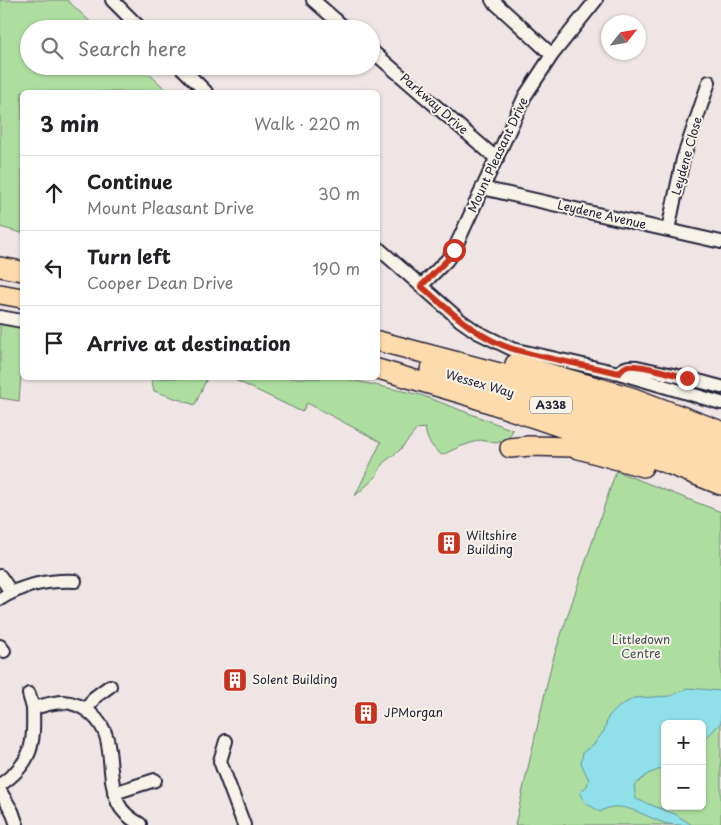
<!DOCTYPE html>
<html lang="en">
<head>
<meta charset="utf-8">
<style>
  body { margin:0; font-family:"Playpen Sans",sans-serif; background:#f6f6f6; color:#202124 }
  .controls { position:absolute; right:15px; bottom:15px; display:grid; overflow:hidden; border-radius:8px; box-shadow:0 1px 4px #0004 }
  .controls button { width:45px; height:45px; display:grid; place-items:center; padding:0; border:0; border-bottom:1px solid #e0e0e0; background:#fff; color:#202124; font:25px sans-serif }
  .compass { position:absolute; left:601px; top:15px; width:45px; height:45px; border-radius:50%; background:#fff; box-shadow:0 1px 4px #0004; rotate:59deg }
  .stop { position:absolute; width:15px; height:15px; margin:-11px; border:4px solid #c8321e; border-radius:50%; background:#fff }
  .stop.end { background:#c8321e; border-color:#fff; box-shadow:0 1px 5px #0008 }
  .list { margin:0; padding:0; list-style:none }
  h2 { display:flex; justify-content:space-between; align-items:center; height:65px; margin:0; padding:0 20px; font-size:21px }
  h2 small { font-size:16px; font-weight:400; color:#757577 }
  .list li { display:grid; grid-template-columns:32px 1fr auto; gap:15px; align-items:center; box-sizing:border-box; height:75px; padding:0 20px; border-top:1px solid #e0e0e0 }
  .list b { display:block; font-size:19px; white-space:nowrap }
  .list p { margin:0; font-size:16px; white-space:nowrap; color:#757577 }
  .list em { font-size:16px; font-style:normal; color:#757577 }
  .icon { flex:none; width:28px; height:28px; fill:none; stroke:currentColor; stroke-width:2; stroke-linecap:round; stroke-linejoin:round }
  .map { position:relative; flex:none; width:721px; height:825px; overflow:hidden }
  .search { position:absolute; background:#fff; box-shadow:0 1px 4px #0004; left:20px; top:20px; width:360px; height:55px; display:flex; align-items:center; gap:12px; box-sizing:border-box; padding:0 18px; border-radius:28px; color:#757577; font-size:19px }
  .panel { position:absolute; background:#fff; box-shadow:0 1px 4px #0004; left:20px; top:90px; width:360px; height:290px; border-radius:8px }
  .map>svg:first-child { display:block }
  .green { fill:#adde9f; stroke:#68806d; fill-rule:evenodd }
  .water { fill:#8fe0e8; stroke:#6394a3 }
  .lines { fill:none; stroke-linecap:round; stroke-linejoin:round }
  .minor-casing { stroke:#22223b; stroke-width:16 }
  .highway-casing { stroke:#22223b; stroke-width:22 }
  .minor { stroke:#f7f3e8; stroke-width:12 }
  .highway { stroke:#fedbac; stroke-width:19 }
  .route { stroke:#c8321e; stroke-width:6 }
  .labels { text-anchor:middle; stroke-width:4; stroke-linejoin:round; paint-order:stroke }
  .shield { fill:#f7f3e8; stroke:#62616f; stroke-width:1 }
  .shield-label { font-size:11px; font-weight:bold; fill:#22223b }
  .street-label { font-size:12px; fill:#22223b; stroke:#f7f3e8 }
  .poi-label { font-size:12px; fill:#22223b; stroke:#f7f3e8; text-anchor:start }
  .park-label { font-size:12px; fill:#455154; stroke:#f7f3e8 }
</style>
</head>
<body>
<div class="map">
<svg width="721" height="825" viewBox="0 0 721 825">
  <rect width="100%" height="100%" fill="#f0e5e5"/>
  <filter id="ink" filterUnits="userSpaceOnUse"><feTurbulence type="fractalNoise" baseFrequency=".02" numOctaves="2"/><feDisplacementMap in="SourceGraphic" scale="10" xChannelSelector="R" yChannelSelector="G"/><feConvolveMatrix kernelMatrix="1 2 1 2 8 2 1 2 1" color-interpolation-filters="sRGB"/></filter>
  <g filter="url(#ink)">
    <path class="green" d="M0,0H67L98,29H29V66H140L169,92H22V233L0,227Z
      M0,321L22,324V362L19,401L0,398Z
      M151,378H207L195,405L154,391Z
      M231,378H342L421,395L513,430L508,439L496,443L480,440L459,447L442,455C432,448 427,441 425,428L417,429L400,450L383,463L376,477L355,496L381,442L307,403L302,412Z
      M616,471L721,512V825H515L552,662ZM665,724H702V806H665Z"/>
    <path class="water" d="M688,688L721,691V722L702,743V724H665V767L648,774L634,786L636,799L677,815L692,825C684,825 675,825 668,824C647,819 621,797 600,812L585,802L580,792L587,786L589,780L581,763L583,752L594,744L604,731L608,717L620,706L634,698L671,696Z"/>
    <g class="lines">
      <defs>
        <path id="minor" d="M112,0L141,29
          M313,0L346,29
          M492,0L552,55
          M371,50L497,159
          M180,66L206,92
          M482,188L721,242
          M668,230L683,159L709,82
          M378,248L460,320L477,332L512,349L619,373L721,403
          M421,286L447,260L454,250L525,96L552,55L596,0
          M0,317L22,321
          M619,373C624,367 629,366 637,367L687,378L721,387
          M0,576L11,592
          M0,599C22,585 50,580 75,581
          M0,646L4,651
          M29,694L33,708
          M86,710L95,697L110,686
          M226,741L220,761L244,825
          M0,785C33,762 34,745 33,708C42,706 53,702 63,702C83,703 102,719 107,739C112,760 109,782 118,803C122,812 131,819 140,824
          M0,791L12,811L17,825
          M114,793L155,780"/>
        <path id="highway" d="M0,267L22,271
          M0,294L22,298
          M378,341L522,379L630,414L721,449
          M515,364L631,397L721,431
          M378,369L466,395L658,460L721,485
          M430,370C529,396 626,428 721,466
          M510,448L529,446L572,447L643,467"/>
      </defs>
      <use href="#minor" class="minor-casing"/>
      <use href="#highway" class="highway-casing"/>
      <use href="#minor" class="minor"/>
      <use href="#highway" class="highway"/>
    </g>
  </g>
  <g class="lines" filter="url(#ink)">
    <path class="route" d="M454,250L447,260L421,286C449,310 477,338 513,349C547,359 585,365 619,373C622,370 624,367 628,366C641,364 673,374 687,378"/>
  </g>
  <defs>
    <symbol id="building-square" viewBox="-11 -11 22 22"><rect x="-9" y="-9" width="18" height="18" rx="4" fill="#c8321e" stroke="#f7f3e8"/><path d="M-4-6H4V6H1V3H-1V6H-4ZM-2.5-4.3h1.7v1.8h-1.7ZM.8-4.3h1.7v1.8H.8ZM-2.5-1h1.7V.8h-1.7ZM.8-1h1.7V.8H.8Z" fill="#fff"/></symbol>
  </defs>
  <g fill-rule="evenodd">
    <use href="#building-square" x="435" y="529" width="28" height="28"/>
    <use href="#building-square" x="221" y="666" width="28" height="28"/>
    <use href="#building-square" x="352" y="699" width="28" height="28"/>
  </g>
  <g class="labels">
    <rect class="shield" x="530" y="396.5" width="42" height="17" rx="4"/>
    <g class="shield-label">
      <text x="551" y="409">A338</text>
    </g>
    <g class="street-label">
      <text transform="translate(434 104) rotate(41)" y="4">Parkway Drive</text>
      <text transform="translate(498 155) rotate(-65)" y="4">Mount Pleasant Drive</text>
      <text transform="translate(687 156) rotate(-74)" y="4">Leydene Close</text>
      <text transform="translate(602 215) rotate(13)" y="4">Leydene Avenue</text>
      <text transform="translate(480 384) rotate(16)" y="4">Wessex Way</text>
    </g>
    <g class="poi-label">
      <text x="466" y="540">Wiltshire<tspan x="466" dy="14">Building</tspan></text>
      <text x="252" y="684">Solent Building</text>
      <text x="384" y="717">JPMorgan</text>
    </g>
    <g class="park-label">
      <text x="641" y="644">Littledown<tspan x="641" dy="14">Centre</tspan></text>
    </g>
  </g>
</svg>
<div class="controls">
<button>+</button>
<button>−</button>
</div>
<svg class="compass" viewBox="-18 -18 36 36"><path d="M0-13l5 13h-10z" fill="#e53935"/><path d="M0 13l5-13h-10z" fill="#757577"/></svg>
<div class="stop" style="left:454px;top:250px"></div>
<div class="stop end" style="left:687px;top:378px"></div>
<div class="search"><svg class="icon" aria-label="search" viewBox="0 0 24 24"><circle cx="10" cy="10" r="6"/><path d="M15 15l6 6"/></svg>Search here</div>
<section class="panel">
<h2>3 min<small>Walk · 220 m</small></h2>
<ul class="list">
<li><svg class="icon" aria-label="ahead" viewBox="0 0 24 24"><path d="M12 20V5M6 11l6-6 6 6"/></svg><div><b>Continue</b><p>Mount Pleasant Drive</p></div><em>30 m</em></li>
<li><svg class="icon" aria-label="left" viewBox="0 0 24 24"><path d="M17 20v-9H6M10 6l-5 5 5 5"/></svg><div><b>Turn left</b><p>Cooper Dean Drive</p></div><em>190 m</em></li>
<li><svg class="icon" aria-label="arrive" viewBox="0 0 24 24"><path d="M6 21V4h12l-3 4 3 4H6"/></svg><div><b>Arrive at destination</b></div></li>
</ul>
</section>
</div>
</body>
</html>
